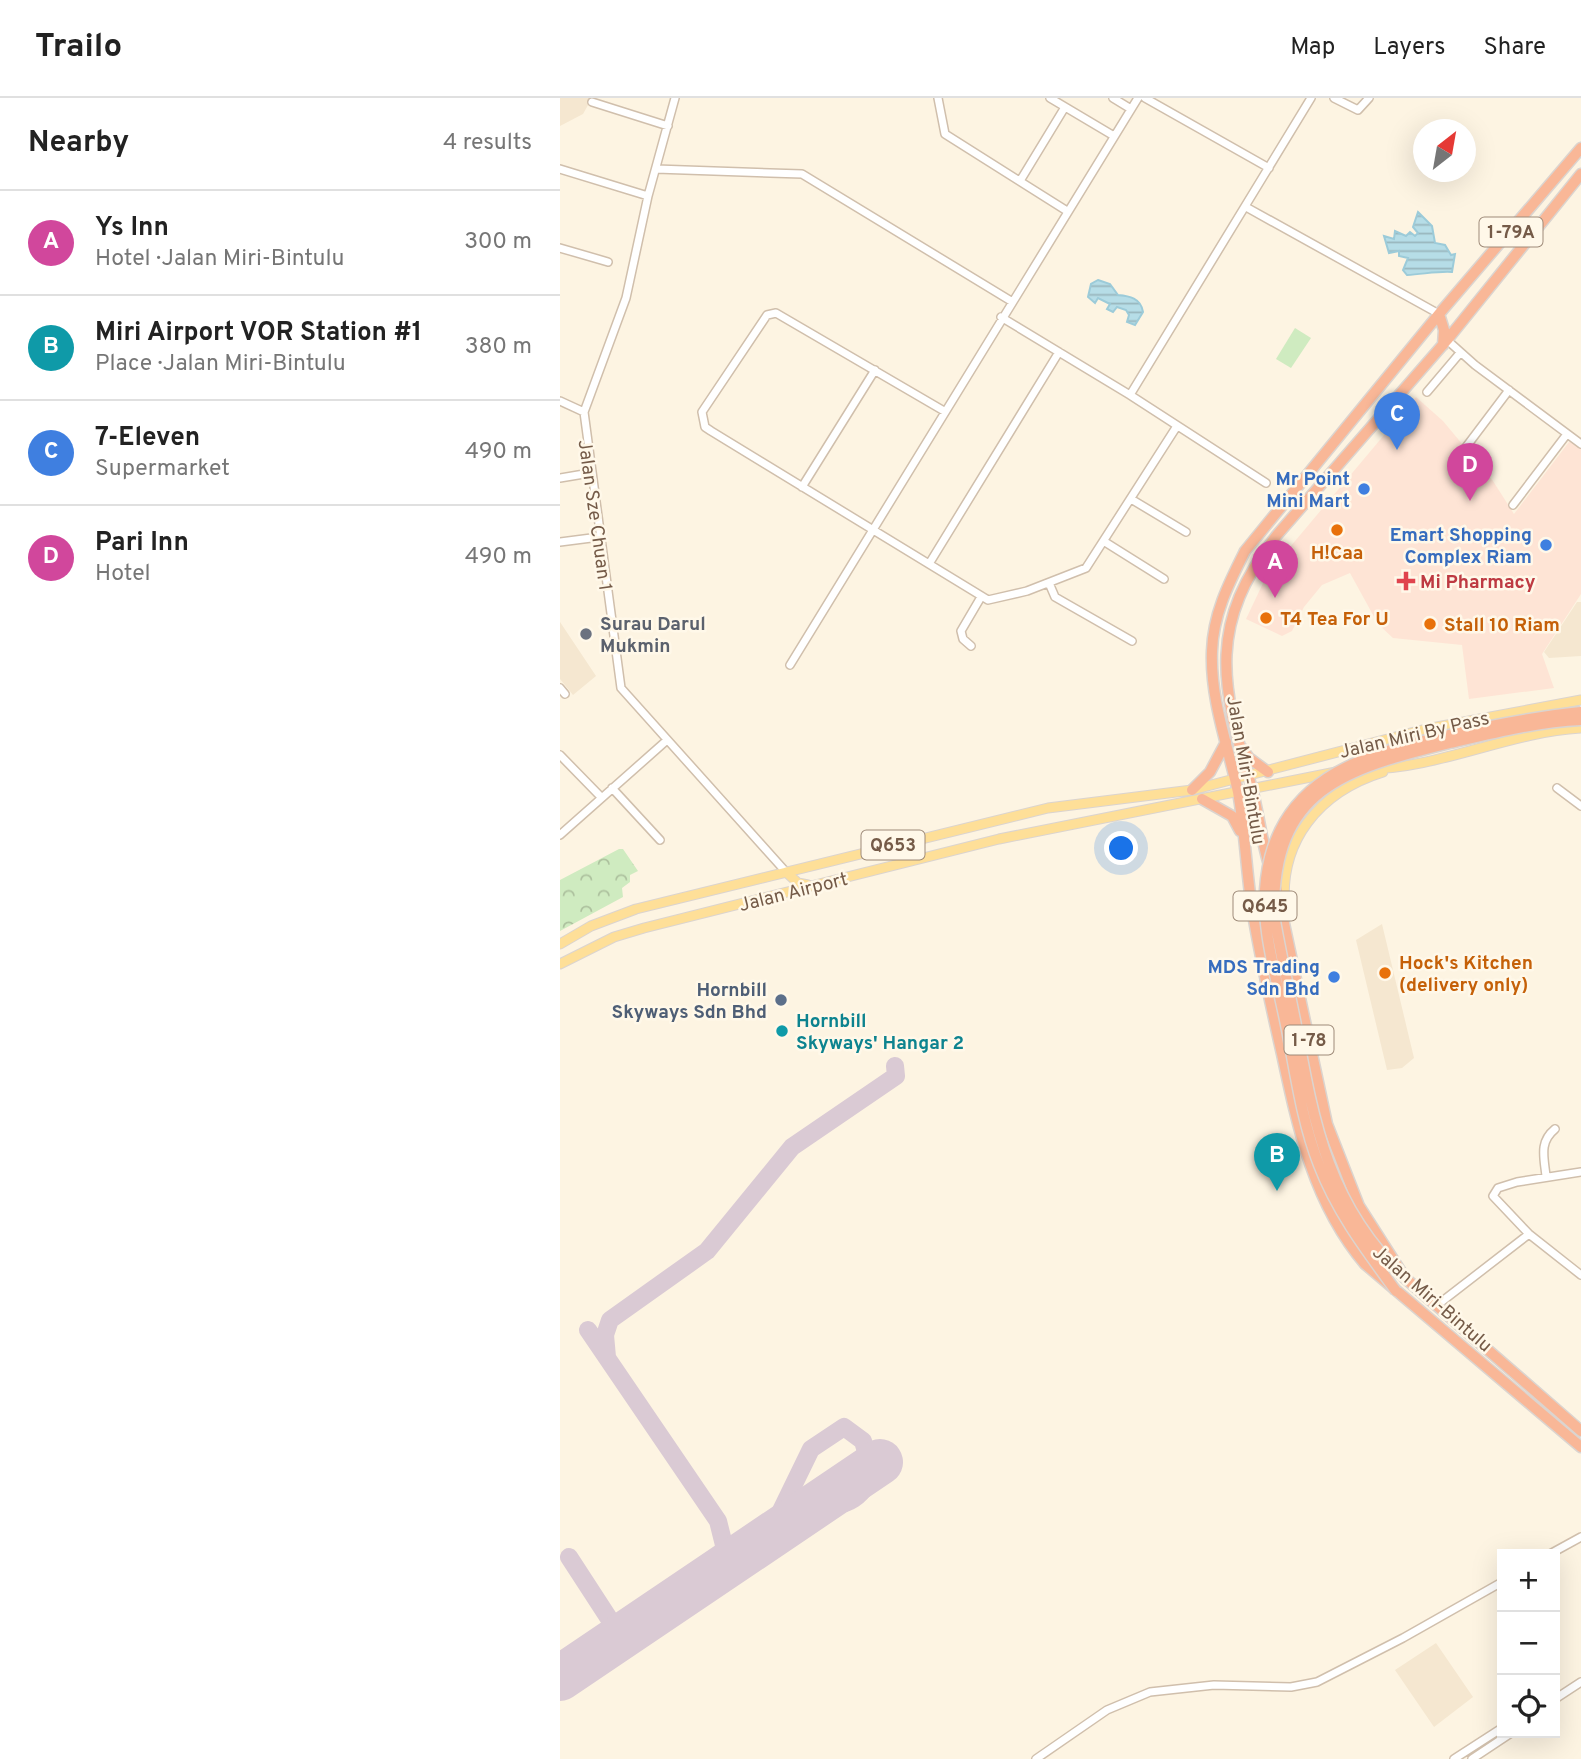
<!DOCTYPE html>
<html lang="en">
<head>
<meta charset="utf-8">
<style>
  body { margin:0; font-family:Overpass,sans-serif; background:#f6f6f6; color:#222 }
  .controls { position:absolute; right:21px; bottom:21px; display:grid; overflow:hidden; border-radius:0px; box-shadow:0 7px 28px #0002 }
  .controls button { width:63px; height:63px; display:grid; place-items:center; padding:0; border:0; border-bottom:2px solid #e0e0e0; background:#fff; color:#222; font:35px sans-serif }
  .compass { position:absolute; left:853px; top:21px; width:63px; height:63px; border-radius:50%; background:#fff; box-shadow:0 7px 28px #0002; rotate:31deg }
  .you { position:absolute; left:562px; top:751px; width:24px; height:24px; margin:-18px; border:5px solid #fff; border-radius:50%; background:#1a73e8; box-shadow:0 0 0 10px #1a73e833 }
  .badge { display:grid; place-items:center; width:46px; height:46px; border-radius:50%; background:#1a73e8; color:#fff; font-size:23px; font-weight:700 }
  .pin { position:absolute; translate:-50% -58px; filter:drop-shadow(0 2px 4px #0008) }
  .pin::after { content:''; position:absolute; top:37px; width:24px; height:21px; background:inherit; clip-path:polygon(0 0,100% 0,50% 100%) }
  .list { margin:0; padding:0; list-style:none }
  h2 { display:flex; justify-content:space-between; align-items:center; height:91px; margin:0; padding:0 28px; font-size:30px }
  h2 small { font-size:23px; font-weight:400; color:#767676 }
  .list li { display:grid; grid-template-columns:46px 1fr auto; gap:21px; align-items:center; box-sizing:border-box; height:105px; padding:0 28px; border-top:2px solid #e0e0e0 }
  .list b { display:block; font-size:26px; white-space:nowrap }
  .list p { margin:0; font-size:23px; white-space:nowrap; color:#767676 }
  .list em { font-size:23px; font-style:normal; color:#767676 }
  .icon { flex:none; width:38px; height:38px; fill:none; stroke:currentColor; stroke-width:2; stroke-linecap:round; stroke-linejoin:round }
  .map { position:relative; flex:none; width:1021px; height:1661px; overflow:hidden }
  header { display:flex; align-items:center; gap:42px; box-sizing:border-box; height:98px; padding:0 35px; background:#fff; border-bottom:2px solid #e0e0e0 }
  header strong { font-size:33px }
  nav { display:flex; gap:38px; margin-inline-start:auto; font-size:24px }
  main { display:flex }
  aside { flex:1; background:#fff }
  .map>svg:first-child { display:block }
  .residential { fill:#f5e7d0 }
  .commercial { fill:#fee4d5 }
  .grass { fill:#cfebc0 }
  .forest { fill:url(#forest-crowns) }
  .water { fill:url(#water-rules); stroke:#9ccbd9; stroke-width:2 }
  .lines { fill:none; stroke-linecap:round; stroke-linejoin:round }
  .taxiway { stroke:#dacad4; stroke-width:18 }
  .runway { stroke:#dacad4; stroke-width:46 }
  .minor-casing { stroke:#d0bfac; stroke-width:10 }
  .major-casing { stroke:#dbd4cf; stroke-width:11 }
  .highway-casing { stroke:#dbd4cf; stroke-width:13 }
  .minor { stroke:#fff; stroke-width:7 }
  .major { stroke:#fedf98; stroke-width:9 }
  .highway { stroke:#f9b797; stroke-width:10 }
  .highway-bridge-casing { stroke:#dbd4cf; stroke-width:13; stroke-linecap:butt }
  .highway-bridge { stroke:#f9b797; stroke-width:10 }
  .shop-dot { fill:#3f7fe0; stroke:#fff8e9; stroke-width:2.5 }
  .food-dot { fill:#e8710a; stroke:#fff8e9; stroke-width:2.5 }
  .health-dot { fill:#e0444e; stroke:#fff8e9; stroke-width:2.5 }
  .worship-dot { fill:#6b7280; stroke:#fff8e9; stroke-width:2.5 }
  .service-dot { fill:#5c6f8a; stroke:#fff8e9; stroke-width:2.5 }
  .culture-dot { fill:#0f9aa8; stroke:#fff8e9; stroke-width:2.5 }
  .labels { text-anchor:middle; stroke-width:5; stroke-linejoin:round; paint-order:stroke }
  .shield { fill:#fff8e9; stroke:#9e8a78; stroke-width:2 }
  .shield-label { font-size:18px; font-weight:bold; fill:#755b48 }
  .shop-label { font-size:19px; font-weight:bold; fill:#366cbe; stroke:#fff8e9; text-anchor:end }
  .street-label { font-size:19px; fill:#755b48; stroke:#fff8e9 }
  .food-label { font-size:19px; font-weight:bold; fill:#c56008; stroke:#fff8e9; text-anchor:start }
  .health-label { font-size:19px; font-weight:bold; fill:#be3a42; stroke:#fff8e9; text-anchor:start }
  .worship-label { font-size:19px; font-weight:bold; fill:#5b616d; stroke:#fff8e9; text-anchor:start }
  .service-label { font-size:19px; font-weight:bold; fill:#4e5e75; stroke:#fff8e9; text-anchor:end }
  .culture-label { font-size:19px; font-weight:bold; fill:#0d838f; stroke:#fff8e9; text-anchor:start }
</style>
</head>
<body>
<header>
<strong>Trailo</strong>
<nav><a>Map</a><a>Layers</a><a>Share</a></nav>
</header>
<main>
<aside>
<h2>Nearby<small>4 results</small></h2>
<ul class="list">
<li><span class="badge" style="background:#d1479c">A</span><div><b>Ys Inn</b><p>Hotel · Jalan Miri-Bintulu</p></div><em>300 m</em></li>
<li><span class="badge" style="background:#0f9aa8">B</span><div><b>Miri Airport VOR Station #1</b><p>Place · Jalan Miri-Bintulu</p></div><em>380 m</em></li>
<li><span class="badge" style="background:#3f7fe0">C</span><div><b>7-Eleven</b><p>Supermarket</p></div><em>490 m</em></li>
<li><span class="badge" style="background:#d1479c">D</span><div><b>Pari Inn</b><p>Hotel</p></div><em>490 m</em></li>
</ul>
</aside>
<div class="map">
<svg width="1021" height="1661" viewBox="0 0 1021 1661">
  <defs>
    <pattern id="forest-crowns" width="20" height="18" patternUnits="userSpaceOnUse" patternTransform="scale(1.75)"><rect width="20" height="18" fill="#cfebc0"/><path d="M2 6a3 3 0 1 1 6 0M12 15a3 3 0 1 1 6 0" fill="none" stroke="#adc19e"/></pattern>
    <pattern id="water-rules" width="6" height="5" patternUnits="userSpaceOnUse" patternTransform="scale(1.75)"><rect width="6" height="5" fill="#b6dde7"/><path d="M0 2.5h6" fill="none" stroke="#99b6bd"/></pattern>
  </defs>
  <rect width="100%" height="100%" fill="#fdf4e2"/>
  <path class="residential" d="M0,0H32L23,16L0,28Z
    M1017,504H1021V558L989,560L984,554Z
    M0,524L36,578L13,597L0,581Z
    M822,826L854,960L842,970L827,972L796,842Z
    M876,1545L913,1599L874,1629L835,1572Z"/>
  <path class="commercial" d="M856,299L883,323L933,383L954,416L1009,344L1021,341V496L982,556L994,590L909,601L902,547L833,540L818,526L790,475L762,487L744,509L732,533L722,538L686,521L705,481L725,455Z"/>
  <path class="grass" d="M735,230L751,240L731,270L716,261Z"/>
  <path class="forest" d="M59,751H63L78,773L70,777V784L62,790L63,799L0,833V782Z"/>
  <path class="water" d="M858,114L872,128L875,145L885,147L891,157L895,156L892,174C879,173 864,176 847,177L843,172L848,160L839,158V153L829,155L824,138L834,141L835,133L846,138L850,134L855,138L858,135L853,129Z
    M538,182L550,186L558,197C569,198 581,200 583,214L575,227L567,224L569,217L566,212L557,209L553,214L547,211L550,206L538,200L535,205L528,199L531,186Z"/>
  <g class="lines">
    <path class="taxiway" d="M28,1232L158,1423L165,1451L156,1474
      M47,1259L45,1237L50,1222L147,1153L232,1049L336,978L335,968
      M197,1447L216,1423L251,1351L284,1329L303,1343C305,1351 309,1361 310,1370C311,1397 282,1414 259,1405
      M9,1459L61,1539"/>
    <path class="runway" d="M0,1580L320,1364"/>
    <defs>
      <path id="minor" d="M378,0L385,36L507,113
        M490,0L554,38
        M553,0L571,11
        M585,0L709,70
        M774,0L798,12L809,0
        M32,4L108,28
        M0,71L88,98L66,200L24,314L61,590L226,774
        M96,71L242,76L451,203
        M460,83L505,9
        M88,98L115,0
        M686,109L879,216
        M0,150L48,164
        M441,219L570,297L706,385
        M887,242L915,267L1021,346
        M867,294L900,255
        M570,297L751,0
        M0,303L24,314
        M384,313L216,215L207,217L142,314L145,329L151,333L428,502L467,493L526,470L617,328
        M906,349L949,292
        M0,380L30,375
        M242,389L315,272
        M571,401L626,434
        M953,407L1007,336
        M0,444L39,439
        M545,444L604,481
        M369,466L499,254
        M489,485L495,499L572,543
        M411,548L403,541L401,533L421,499
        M230,567L578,0
        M0,590L5,596
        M0,657L41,699
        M52,690L100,742
        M997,690L1021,708
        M0,737L106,643
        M1021,1074L957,1084L938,1090L933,1098L969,1136L1021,1177
        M986,1078C984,1059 979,1044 995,1031
        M876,1208L969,1136
        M990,1456L1021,1439
        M995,1601L1021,1584
        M476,1661L547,1612L590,1594L654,1587L731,1589L757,1584L843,1540L942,1484
        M894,1661L942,1630
        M912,1661L951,1635"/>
      <path id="major" d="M807,671C878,671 948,634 1021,630
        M226,774L238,785L248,787
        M725,812C718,743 759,694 823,674
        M0,846L31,828L76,811L488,710L632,692L866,631L1021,602
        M0,866L54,839L84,830L439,741L776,674"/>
      <path id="highway" d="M1021,50L879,216L685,453C669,485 653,516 652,553C650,601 668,648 678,694C685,732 686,772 692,810C700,859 711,908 722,956C738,1031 754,1106 805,1166L1021,1349
        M879,216L884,232L883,247
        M681,649L689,660L708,674
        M632,692L650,674L666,644
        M642,701L672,718L680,733
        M710,770C701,743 699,714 691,687C660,585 648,525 717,437L887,242L1021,76
        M716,788L767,1026L799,1108L845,1180L1021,1333"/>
    </defs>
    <use href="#minor" class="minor-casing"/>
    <use href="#major" class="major-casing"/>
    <use href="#highway" class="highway-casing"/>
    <use href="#minor" class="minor"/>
    <use href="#major" class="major"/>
    <use href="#highway" class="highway"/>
    <defs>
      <path id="highway-bridge" d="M845,1180C767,1108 753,1021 735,922C728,887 720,852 714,817C712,690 785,671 890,645C933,635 977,624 1021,622
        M836,1193C806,1152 777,1114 759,1067C741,1021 735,970 725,922C716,877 700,828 706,781C718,683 798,658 880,639C927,628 973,619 1021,614"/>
    </defs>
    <use href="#highway-bridge" class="highway-bridge-casing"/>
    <use href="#highway-bridge" class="highway-bridge"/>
  </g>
  <g class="shop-dot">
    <circle cx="804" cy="391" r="7"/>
    <circle cx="986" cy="447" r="7"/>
    <circle cx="774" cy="879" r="7"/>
  </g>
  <g class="food-dot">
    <circle cx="777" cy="432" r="7"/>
    <circle cx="706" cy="520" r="7"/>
    <circle cx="870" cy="526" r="7"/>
    <circle cx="825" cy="875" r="7"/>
  </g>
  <path class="health-dot" d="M842.5 472.5h7v7h7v7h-7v7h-7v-7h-7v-7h7z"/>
  <circle class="worship-dot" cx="26" cy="536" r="7"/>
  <circle class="service-dot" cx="221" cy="902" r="7"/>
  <circle class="culture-dot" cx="222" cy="933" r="7"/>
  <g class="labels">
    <g class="shield">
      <rect x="919.5" y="119.5" width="63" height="29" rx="5"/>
      <rect x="301.5" y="732.5" width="63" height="29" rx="5"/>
      <rect x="673.5" y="793.5" width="63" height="29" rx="5"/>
      <rect x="724.5" y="927.5" width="49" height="29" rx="5"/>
    </g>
    <g class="shield-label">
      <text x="951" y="140">1-79A</text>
      <text x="333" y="753">Q653</text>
      <text x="705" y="814">Q645</text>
      <text x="749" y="948">1-78</text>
    </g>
    <g class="shop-label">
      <text x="790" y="387">Mr Point<tspan x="790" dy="22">Mini Mart</tspan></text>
      <text x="972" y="443">Emart Shopping<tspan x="972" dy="22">Complex Riam</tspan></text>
      <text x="760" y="875">MDS Trading<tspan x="760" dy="22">Sdn Bhd</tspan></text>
    </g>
    <g class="street-label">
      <text transform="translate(36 417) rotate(82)" y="7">Jalan Sze Chuan 1</text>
      <text transform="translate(854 636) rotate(-13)" y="7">Jalan Miri By Pass</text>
      <text transform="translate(687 672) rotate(80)" y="7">Jalan Miri-Bintulu</text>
      <text transform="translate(233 793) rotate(-14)" y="7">Jalan Airport</text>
      <text transform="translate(873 1200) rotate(41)" y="7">Jalan Miri-Bintulu</text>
    </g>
    <g class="food-label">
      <text x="777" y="461" text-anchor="middle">H!Caa</text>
      <text x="720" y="527">T4 Tea For U</text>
      <text x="884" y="533">Stall 10 Riam</text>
      <text x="839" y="871">Hock's Kitchen<tspan x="839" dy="22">(delivery only)</tspan></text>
    </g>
    <g class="health-label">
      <text x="860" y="490">Mi Pharmacy</text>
    </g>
    <g class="worship-label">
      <text x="40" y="532">Surau Darul<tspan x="40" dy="22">Mukmin</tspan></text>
    </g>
    <g class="service-label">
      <text x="207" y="898">Hornbill<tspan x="207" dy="22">Skyways Sdn Bhd</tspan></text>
    </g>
    <g class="culture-label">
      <text x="236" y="929">Hornbill<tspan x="236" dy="22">Skyways' Hangar 2</tspan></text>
    </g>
  </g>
</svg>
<div class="controls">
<button>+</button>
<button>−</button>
<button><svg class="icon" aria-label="locate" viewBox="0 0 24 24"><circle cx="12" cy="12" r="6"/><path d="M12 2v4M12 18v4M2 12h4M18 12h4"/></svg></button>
</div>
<svg class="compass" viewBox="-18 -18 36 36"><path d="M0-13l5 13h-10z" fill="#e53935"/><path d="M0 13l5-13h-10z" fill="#767676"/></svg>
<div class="you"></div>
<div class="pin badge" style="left:715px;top:500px;background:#d1479c">A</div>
<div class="pin badge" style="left:717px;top:1093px;background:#0f9aa8">B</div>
<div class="pin badge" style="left:837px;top:352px;background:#3f7fe0">C</div>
<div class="pin badge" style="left:910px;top:403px;background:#d1479c">D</div>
</div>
</main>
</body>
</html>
